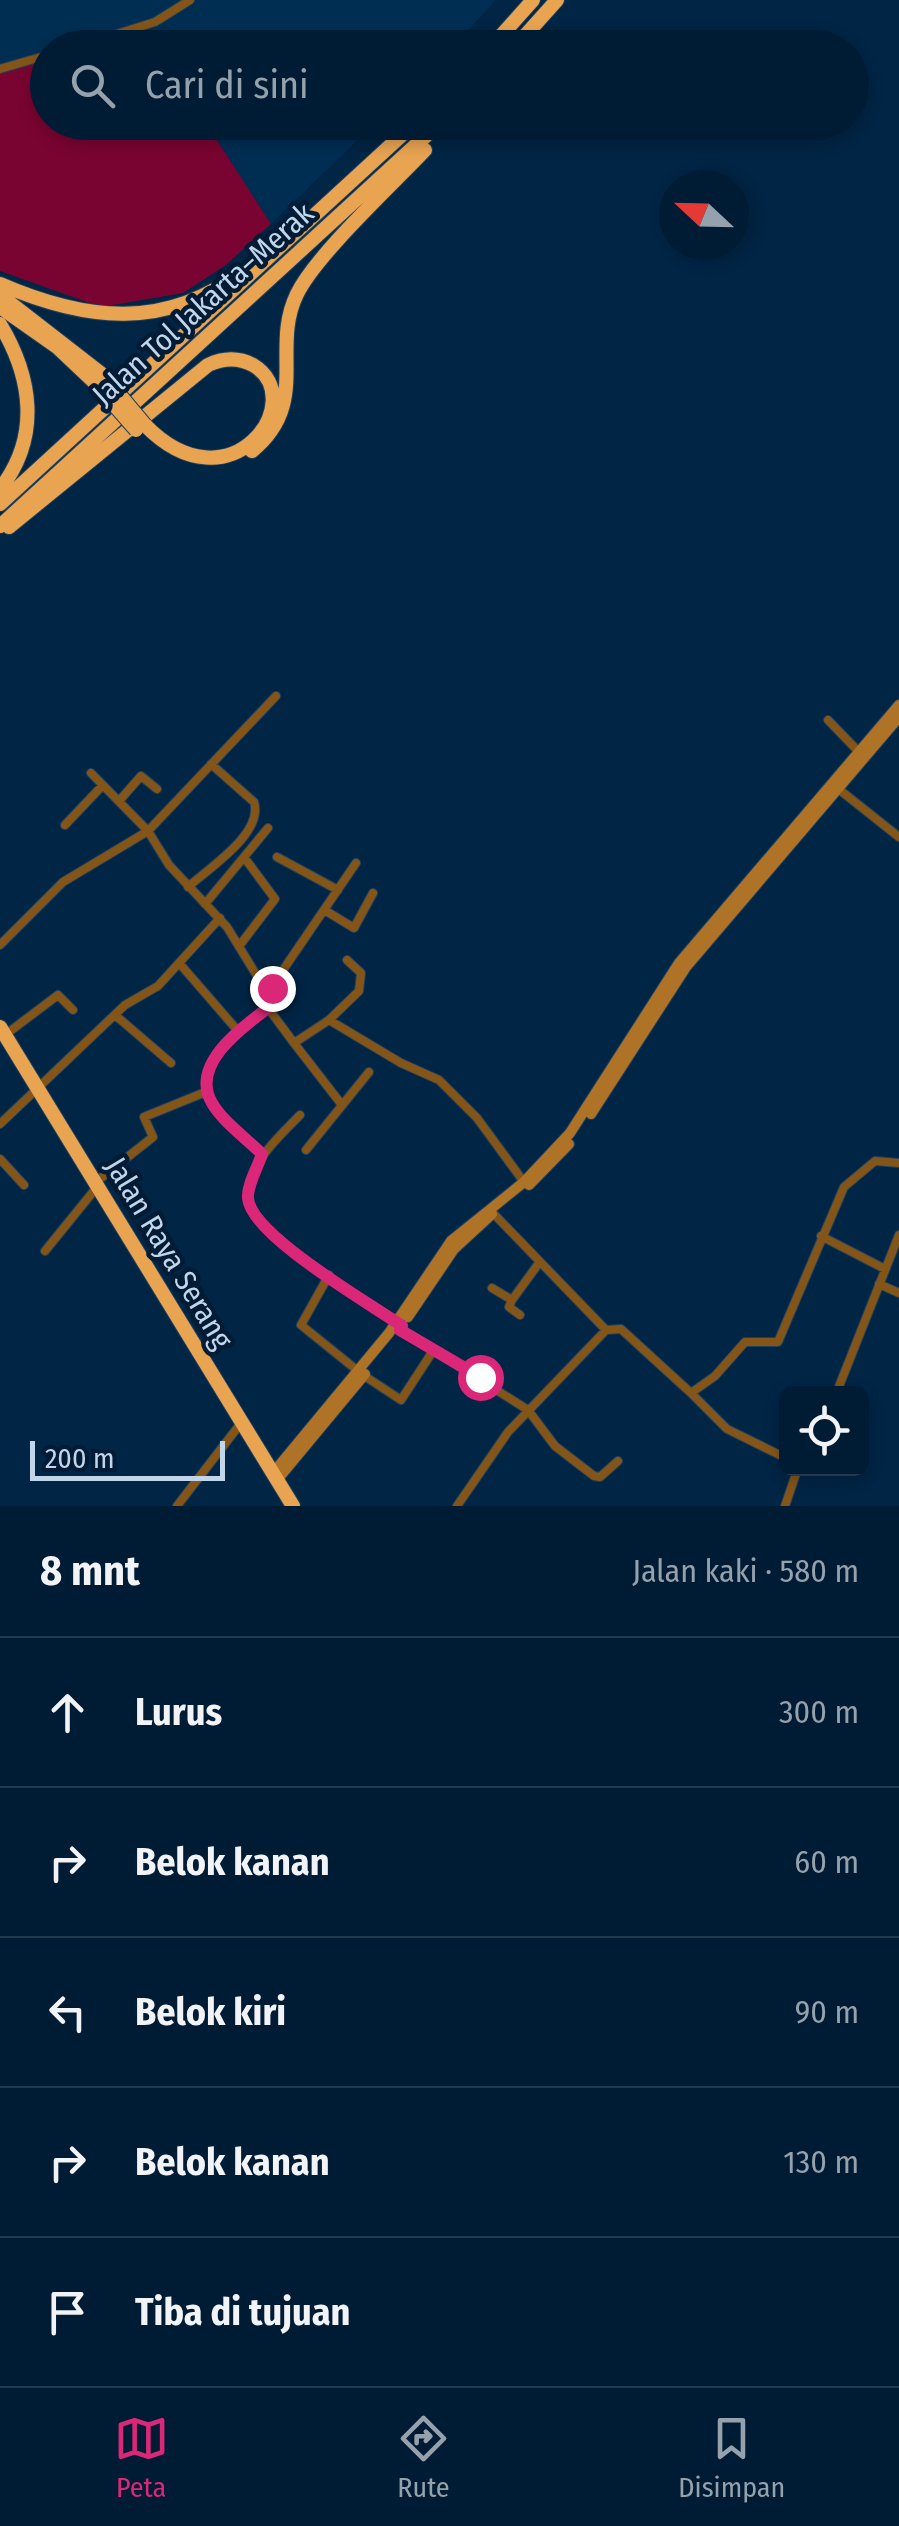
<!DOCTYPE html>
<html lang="id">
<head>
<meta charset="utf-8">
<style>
  body { margin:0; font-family:"Fira Sans Condensed",sans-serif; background:#0e2940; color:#f1f3f6 }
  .controls { position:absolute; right:30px; bottom:30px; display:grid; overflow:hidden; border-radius:15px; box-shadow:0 5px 15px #0003 }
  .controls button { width:90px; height:90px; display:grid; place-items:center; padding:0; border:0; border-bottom:2px solid #223a4f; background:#001c34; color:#f1f3f6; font:50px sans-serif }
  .compass { position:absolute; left:659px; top:170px; width:90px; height:90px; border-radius:50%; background:#001c34; box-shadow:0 5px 15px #0003; rotate:292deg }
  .scale { position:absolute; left:30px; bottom:25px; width:195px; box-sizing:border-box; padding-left:10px; border:5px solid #c1d6eb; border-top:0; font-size:28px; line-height:35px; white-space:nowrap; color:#c1d6eb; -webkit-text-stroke:8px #011c34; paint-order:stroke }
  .stop { position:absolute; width:30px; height:30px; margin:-22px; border:8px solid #db2777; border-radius:50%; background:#fff }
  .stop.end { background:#db2777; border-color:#fff; box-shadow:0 2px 10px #0008 }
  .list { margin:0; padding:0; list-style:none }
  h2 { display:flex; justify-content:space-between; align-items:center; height:130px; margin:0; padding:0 40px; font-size:42px }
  h2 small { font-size:32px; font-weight:400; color:#95a1ac }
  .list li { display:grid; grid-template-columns:65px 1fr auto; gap:30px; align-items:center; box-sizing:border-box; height:150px; padding:0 40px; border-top:2px solid #223a4f }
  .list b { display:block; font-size:38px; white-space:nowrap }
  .list em { font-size:32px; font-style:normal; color:#95a1ac }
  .icon { flex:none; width:55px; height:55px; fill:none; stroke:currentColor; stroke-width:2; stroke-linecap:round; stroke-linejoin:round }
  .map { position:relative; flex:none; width:899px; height:1506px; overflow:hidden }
  .search { position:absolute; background:#001c34; box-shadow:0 5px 15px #0003; left:30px; right:30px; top:30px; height:110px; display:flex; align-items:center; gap:25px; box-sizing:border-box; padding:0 35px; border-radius:55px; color:#95a1ac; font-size:38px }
  .sheet { height:880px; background:#001c34 }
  nav { display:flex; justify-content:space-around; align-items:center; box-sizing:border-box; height:140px; border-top:2px solid #223a4f; background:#001c34; font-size:28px; color:#95a1ac }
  nav a { display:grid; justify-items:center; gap:5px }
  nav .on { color:#db2777 }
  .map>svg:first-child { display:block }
  .built { fill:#002e53 }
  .green { fill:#7a0431 }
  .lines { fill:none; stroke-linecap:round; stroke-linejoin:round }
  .street-casing { stroke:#1f4160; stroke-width:10 }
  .secondary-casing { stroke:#1f4160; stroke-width:12 }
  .highway-casing { stroke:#1f4160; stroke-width:16 }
  .street { stroke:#845518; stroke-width:8 }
  .secondary { stroke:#af7327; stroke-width:10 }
  .highway { stroke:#e9a452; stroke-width:14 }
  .highway-bridge-casing { stroke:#1f4160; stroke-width:16; stroke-linecap:butt }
  .highway-bridge { stroke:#e9a452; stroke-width:14 }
  .route { stroke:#db2777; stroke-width:12 }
  .labels { text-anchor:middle; stroke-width:9; stroke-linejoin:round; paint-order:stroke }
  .street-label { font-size:30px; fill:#c1d6eb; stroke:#011c34 }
</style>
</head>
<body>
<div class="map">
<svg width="899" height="1506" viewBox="0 0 899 1506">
  <rect width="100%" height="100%" fill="#002545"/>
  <path class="built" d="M0,0H496L452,47H158L145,29L85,47L48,48L47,59L0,73Z
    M206,123H375L271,224Z"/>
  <path class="green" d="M47,59L48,122L206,123L271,224L226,265L183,293L101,307L0,271V73Z"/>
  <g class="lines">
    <defs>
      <path id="street" d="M72,48L155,22L190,0
        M0,69L48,55
        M828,720L858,751
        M91,773L148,831L169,865L227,927L257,976L268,1008L294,1043L329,1020L401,1063L439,1080L477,1118L524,1182
        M836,787L899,837
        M119,801L141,776L157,789
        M65,825L103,785
        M277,857L338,890
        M188,887C209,868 264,833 254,802L211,764
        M205,904L268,828
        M326,911L354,928L373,893
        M0,945L63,882L148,831L276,696
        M240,945L275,899L244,857
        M180,964L238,1031
        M266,995L356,863
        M115,1015L171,1063
        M329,1020L359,991L361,973L347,960
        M5,1035L58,995L73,1010
        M294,1043L342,1105
        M300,1115C279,1137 246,1165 248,1199C251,1235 371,1304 402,1326
        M0,1124L125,1005L158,986L220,918
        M306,1150L369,1072
        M263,1154C247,1139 223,1122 212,1103C188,1064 244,1026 268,1008
        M0,1159L24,1185
        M96,1182L153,1137L144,1117L208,1091
        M491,1211L606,1330L621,1329L691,1393L715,1376L745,1342H778L844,1187L875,1161L899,1163
        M821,1236L885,1269
        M45,1251L97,1187
        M329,1275L301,1325L358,1371
        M879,1284L899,1293
        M492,1288L512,1300L509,1307L520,1315
        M512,1300L539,1263
        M400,1329L528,1410L555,1446L594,1476L600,1477L618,1461
        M363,1375L401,1400L433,1351
        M691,1393L727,1429L786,1458
        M836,1394L899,1235
        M177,1506L241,1423
        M457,1506L508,1432L606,1330
        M785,1506L798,1468"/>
      <path id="secondary" d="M591,1114L686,967L899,717
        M529,1185L569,1144
        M408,1317L454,1249L492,1214
        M273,1473L389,1333L451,1241L524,1182L570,1133L679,963L899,705
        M277,1480L365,1374"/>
      <path id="highway" d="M490,48L533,0
        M514,48L557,0
        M0,284C85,321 166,331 244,270
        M0,295L103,375
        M0,307L57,347L94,382
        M0,324C32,377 41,437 0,489
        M252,451C311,403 270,349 297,294C316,255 392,185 425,150
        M0,504L416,122
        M0,526L441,122
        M9,527L208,365C223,358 238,357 253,365C311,399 231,513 145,425
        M0,1027L293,1506"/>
    </defs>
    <use href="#street" class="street-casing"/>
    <use href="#secondary" class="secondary-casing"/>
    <use href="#highway" class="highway-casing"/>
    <use href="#street" class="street"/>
    <use href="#secondary" class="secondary"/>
    <use href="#highway" class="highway"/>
    <defs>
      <path id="highway-bridge" d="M103,375L145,425
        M94,382L136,430"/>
    </defs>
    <use href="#highway-bridge" class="highway-bridge-casing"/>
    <use href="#highway-bridge" class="highway-bridge"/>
  </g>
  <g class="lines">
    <path class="route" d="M272,988L266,995L268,1008C244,1026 189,1064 212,1103C223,1122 247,1139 262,1154C258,1167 247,1185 248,1198C250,1235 371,1304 402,1326L400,1330L480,1377"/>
  </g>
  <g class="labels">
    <g class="street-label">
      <text transform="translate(203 304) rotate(-42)" y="10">Jalan Tol Jakarta–Merak</text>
      <text transform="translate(169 1253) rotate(59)" y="10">Jalan Raya Serang</text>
    </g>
  </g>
</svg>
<div class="controls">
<button><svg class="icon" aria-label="locate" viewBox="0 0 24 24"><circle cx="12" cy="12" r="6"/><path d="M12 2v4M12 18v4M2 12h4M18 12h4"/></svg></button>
</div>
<svg class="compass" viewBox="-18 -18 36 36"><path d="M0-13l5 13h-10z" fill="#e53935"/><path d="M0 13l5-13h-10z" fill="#95a1ac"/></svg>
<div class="scale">200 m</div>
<div class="stop" style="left:480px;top:1377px"></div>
<div class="stop end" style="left:272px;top:988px"></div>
<div class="search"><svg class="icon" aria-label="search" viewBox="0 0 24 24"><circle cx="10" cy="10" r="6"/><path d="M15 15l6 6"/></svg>Cari di sini</div>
</div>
<section class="sheet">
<h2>8 mnt<small>Jalan kaki · 580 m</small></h2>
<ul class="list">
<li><svg class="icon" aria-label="ahead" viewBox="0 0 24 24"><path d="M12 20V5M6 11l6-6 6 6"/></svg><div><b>Lurus</b></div><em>300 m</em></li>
<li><svg class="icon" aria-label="right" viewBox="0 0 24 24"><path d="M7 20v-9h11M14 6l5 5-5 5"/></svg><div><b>Belok kanan</b></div><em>60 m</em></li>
<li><svg class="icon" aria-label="left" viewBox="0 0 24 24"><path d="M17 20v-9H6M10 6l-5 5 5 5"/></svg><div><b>Belok kiri</b></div><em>90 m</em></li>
<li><svg class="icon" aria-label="right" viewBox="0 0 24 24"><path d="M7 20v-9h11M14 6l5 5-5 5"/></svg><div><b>Belok kanan</b></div><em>130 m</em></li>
<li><svg class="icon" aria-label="arrive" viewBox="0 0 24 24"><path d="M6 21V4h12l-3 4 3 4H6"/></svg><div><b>Tiba di tujuan</b></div></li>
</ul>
</section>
<nav>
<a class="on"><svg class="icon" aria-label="map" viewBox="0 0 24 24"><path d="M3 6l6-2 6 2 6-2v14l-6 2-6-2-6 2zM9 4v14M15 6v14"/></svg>Peta</a>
<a><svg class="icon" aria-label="directions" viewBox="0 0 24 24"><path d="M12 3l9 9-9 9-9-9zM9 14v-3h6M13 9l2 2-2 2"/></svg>Rute</a>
<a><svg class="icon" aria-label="saved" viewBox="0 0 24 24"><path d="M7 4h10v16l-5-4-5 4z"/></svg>Disimpan</a>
</nav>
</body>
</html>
